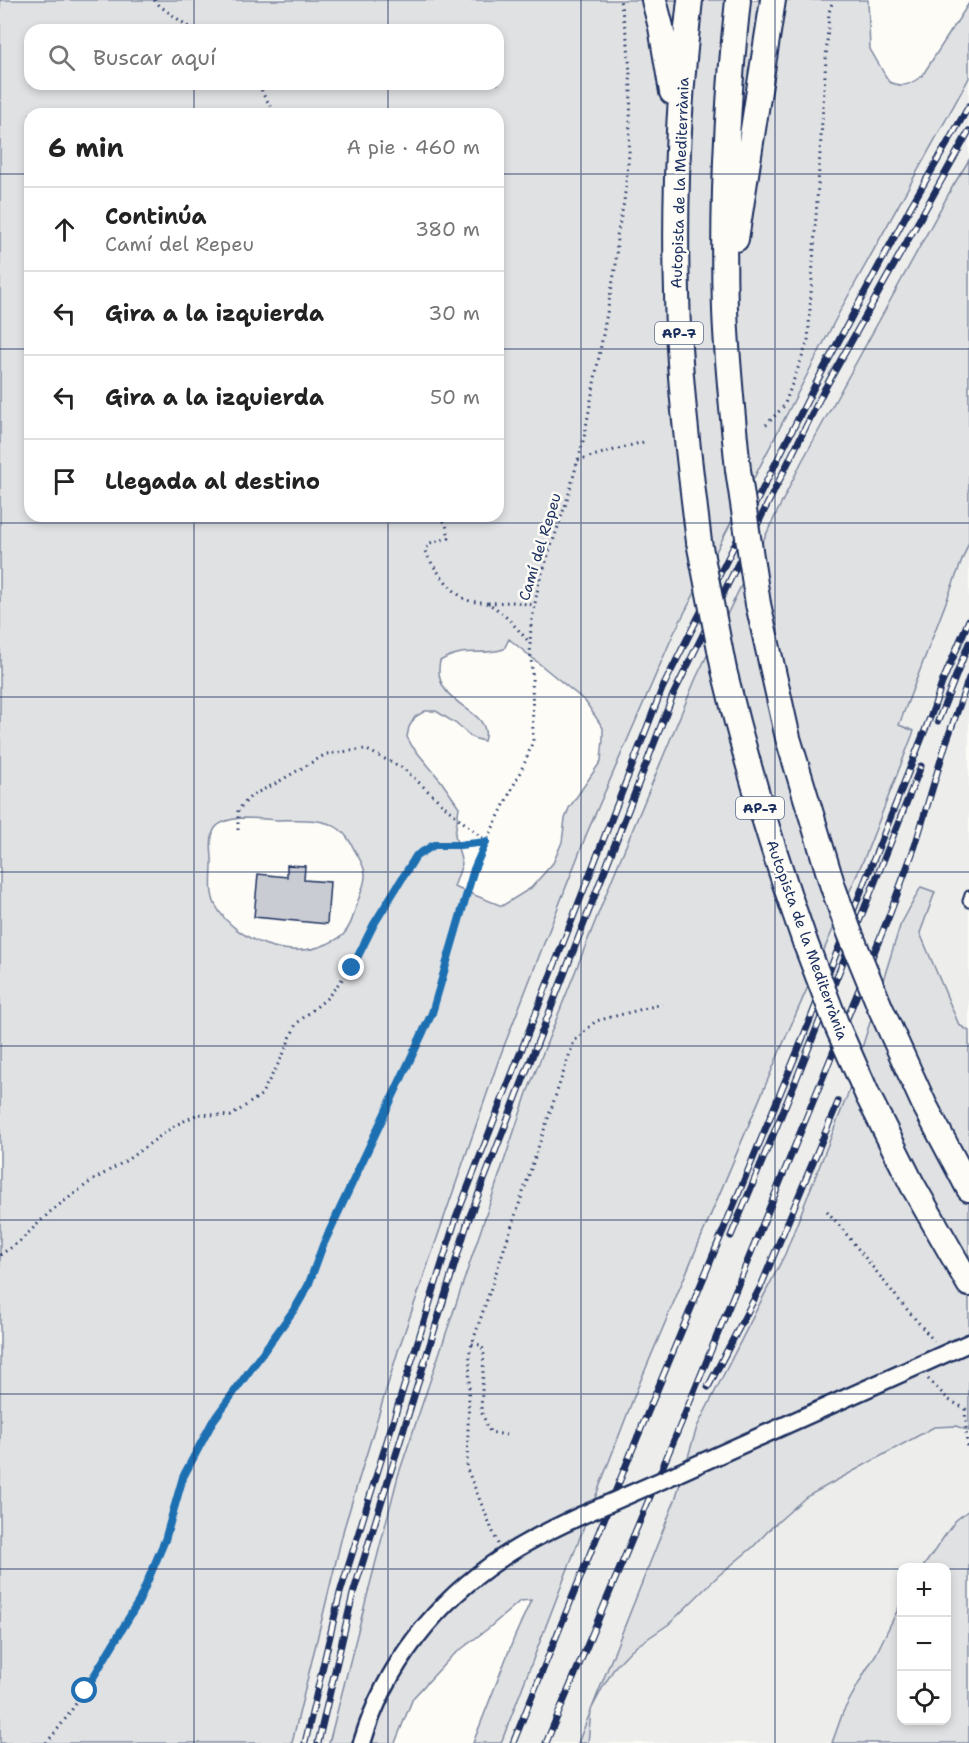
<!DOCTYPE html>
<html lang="es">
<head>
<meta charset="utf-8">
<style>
  body { margin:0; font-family:"Shantell Sans",sans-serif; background:#f2f2f2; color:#222 }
  .controls { position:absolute; right:18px; bottom:18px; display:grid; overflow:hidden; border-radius:12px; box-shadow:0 3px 9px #0003 }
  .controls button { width:54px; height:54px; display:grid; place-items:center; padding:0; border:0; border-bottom:2px solid #e0e0e0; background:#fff; color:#222; font:30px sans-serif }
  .stop { position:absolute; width:18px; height:18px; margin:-14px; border:4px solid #1f6fb2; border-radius:50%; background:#fff }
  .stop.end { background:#1f6fb2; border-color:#fff; box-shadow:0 2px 6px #0008 }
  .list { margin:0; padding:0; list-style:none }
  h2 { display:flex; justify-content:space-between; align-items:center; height:78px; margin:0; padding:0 24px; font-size:26px }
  h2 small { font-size:20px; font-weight:400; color:#767676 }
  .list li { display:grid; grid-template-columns:39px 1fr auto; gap:18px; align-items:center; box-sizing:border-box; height:84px; padding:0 24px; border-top:2px solid #e0e0e0 }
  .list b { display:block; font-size:22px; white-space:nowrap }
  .list p { margin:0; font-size:20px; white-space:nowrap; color:#767676 }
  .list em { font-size:20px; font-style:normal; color:#767676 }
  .icon { flex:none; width:33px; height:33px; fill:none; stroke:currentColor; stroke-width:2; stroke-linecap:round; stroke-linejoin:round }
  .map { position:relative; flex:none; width:969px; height:1743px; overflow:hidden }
  .search { position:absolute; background:#fff; box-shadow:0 3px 9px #0003; left:24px; top:24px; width:480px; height:66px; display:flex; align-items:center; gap:15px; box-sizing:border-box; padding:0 21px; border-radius:18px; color:#767676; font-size:22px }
  .panel { position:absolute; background:#fff; box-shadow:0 3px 9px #0003; left:24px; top:108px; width:480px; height:414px; border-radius:18px }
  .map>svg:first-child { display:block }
  .built { fill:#edeeec }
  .green { fill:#e0e1e3; stroke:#7e88a0; stroke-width:1.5; fill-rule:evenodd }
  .building { fill:#c9ccd3; stroke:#1b2f5e; stroke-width:1.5 }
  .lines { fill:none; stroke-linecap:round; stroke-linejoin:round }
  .service-casing { stroke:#1b2f5e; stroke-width:11 }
  .tertiary-casing { stroke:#1b2f5e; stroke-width:21 }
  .motorway-casing { stroke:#1b2f5e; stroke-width:28 }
  .path { stroke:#1b2f5e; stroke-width:3; stroke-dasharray:1.5 4.5; stroke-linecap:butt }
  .service { stroke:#fdfcf7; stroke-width:7 }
  .tertiary { stroke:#fdfcf7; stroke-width:16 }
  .motorway { stroke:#fdfcf7; stroke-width:24 }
  .rail-casing { stroke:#1b2f5e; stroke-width:7 }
  .rail { stroke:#fdfcf7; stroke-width:4.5; stroke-dasharray:14; stroke-linecap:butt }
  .tertiary-bridge-casing { stroke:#1b2f5e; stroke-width:21; stroke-linecap:butt }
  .motorway-bridge-casing { stroke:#1b2f5e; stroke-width:28; stroke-linecap:butt }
  .tertiary-bridge { stroke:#fdfcf7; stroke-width:16 }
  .motorway-bridge { stroke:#fdfcf7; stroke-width:24 }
  .route { stroke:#1f6fb2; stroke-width:8 }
  .grid { fill:none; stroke:#1b2f5e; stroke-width:1.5; stroke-opacity:0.55 }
  .labels { text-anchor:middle; stroke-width:5; stroke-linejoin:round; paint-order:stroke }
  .shield { fill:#fdfcf7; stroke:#5f6c8c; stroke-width:1.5 }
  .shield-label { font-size:14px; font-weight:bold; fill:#1b2f5e }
  .street-label { font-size:15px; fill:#1b2f5e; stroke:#fdfcf7 }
</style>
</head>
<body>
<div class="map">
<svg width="969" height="1743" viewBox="0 0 969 1743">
  <rect width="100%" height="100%" fill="#fdfcf7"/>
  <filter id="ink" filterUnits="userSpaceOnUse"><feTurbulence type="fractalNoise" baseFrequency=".0167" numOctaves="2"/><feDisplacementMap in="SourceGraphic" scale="12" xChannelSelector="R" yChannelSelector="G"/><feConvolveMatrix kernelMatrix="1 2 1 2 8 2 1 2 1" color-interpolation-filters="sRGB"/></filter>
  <g filter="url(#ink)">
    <path class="built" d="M969,78V160L953,186L801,463L696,678L340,1697L329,1743H292L344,1528L398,1351L499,1059L587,833L673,635L841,309Z
      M969,542V1031L959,1025L920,932L935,892L847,1096L785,1254L697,1427L675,1500L595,1703L615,1667L631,1650L651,1637L718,1576L753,1547L770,1529L806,1497L914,1437L935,1427L956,1426L969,1431V1510L955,1521L923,1567L902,1568L901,1603L876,1654L865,1672L832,1743H588L590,1712L578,1743H501L635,1394L782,1046L866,854L914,732L899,726Z"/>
    <path class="green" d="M0,0H868L870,49L889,82C904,88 909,85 922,76L969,3V78L841,309L673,635L587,833L499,1059L398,1351L344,1528L292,1743H0ZM30,30H498V84H30ZM30,114H498V516H30ZM509,639L585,701L603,728V739L601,761L569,808L565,819L562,842L553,863L531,888L502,906L454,887L462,864L455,835L459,807L441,781L412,746L407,737L409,727L415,717L425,711H436L455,723L473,738L484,741C485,738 486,734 485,731C482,707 431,702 440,661C464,646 480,657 504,649ZM241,818C253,818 265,819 277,820C296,820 323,817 339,829C347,835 351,843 355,851C359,858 366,868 365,876C365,885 359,897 356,906C354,916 350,927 343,935C339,939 333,941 327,944C291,961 235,941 216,906C208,891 213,873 212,857C209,830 213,821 241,818Z
      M969,160V542L899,725L914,731L866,854L782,1046L635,1394L501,1743H473L514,1638L531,1600L520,1601L490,1627L451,1657L413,1698L395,1743H329L398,1476L527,1093L612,879L696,678L801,463L953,186Z
      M921,887L935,892L920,933L959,1025L969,1031V1431L956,1426L934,1427L806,1497L770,1529L753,1547L718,1576L669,1624L631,1650L615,1667L603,1687L591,1710L588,1743H578L675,1500L697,1427L785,1254L847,1096L900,926Z
      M969,1510V1743H832L843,1712L865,1672L876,1654L901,1603L902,1720H946V1568L923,1567L955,1521Z"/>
    <path class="building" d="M287,865L305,866L304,880L330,882L327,924L254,917L258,874L287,877Z"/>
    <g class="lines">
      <defs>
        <path id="service" d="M969,895L967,901L969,903"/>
        <path id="tertiary" d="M676,1474L969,1343
          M362,1743C385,1666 436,1601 503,1557C527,1541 554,1528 580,1516"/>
        <path id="motorway" d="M654,0L661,27L672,92
          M690,0C679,96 674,195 677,292C678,375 689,459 699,542
          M738,0C727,103 722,206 725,310C727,364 733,417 738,470
          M736,239L773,0
          M758,604L788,738L833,887
          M724,670C746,763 773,852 805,942
          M880,1007L924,1104L969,1189
          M868,1096L912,1184L969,1284"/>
      </defs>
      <use href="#service" class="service-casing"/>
      <use href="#tertiary" class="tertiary-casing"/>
      <use href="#motorway" class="motorway-casing"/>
      <path class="path" d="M154,0L160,6L193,30
        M260,84C263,99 269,101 276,114
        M766,425L784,406L808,341L829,12L833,0
        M578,460L647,441
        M440,516L446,524L449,538L430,543L425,551C431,565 453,594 467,600C474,603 483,601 489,604C505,613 518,630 530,643
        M488,603L512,602L534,605
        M238,830V810L252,795L273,785L326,754L365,749L403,768L450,811L486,841
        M827,1211L843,1230L899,1300L934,1341
        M0,1255L19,1242L51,1211L90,1182L127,1160L174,1126L198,1114L231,1116L261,1095L282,1057L296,1024L327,998L352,967L374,924L416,856L434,845H460L486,841
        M472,1344L481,1345L484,1351L481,1411L490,1432L506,1435
        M928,1379L949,1400L969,1411
        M965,1409L967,1448
        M498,1544L467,1469L470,1350L574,1041L596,1021L662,1004
        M46,1743C66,1721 80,1697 96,1672C119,1636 141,1601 157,1560C168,1533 172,1504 183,1477C191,1458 203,1439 213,1421L296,1307L308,1286L323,1245L432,1013L474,869L482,850L526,760L533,741L532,670L530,646L531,625L539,582L567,500L584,438L616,264L617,236L624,202L629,154L631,90L628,44L620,0"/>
      <use href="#service" class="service"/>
      <use href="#tertiary" class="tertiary"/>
      <use href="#motorway" class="motorway"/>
      <defs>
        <path id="rail" d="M938,721L969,643
          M731,1236L798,1075L921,766
          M708,1387L761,1286L838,1102
          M305,1743L340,1593L456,1218L662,689L815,385L911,206L969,106
          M318,1743L353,1594L468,1221L673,695L824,390L969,131
          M513,1743L631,1453L798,1050L933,710L942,683L969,620
          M546,1743L682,1421L889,916L915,846L946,743L969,678"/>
      </defs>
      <use href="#rail" class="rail-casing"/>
      <use href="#rail" class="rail"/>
      <defs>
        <path id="tertiary-bridge" d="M580,1516L676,1474"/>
        <path id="motorway-bridge" d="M738,470L758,604
          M699,542L724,670
          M833,887L849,931L880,1007
          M805,942L837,1026L868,1096"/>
      </defs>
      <use href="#tertiary-bridge" class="tertiary-bridge-casing"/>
      <use href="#motorway-bridge" class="motorway-bridge-casing"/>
      <use href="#tertiary-bridge" class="tertiary-bridge"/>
      <use href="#motorway-bridge" class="motorway-bridge"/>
    </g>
  </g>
  <g class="lines" filter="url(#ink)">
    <path class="route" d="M85,1691L139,1601L165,1540L183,1477L213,1421L296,1307L308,1286L323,1245L432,1013L474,869L486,842L460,845H434L416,856L374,924L352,968"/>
  </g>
  <path class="grid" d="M194,0V30M388,0V30M581,0V1743M775,0V1743M194,84V114M388,84V114M0,174H30M498,174H969M0,349H30M498,349H969M194,516V1743M388,516V1743M0,523H969M0,697H969M0,872H969M0,1046H969M0,1220H969M0,1394H969M0,1569H902M946,1569H969"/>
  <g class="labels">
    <g class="shield">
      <rect x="655" y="322" width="48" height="22" rx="4.5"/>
      <rect x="736" y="797" width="48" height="22" rx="4.5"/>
    </g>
    <g class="shield-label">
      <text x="679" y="338">AP-7</text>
      <text x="760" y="813">AP-7</text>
    </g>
    <g class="street-label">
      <text transform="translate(680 183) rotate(-88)" y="5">Autopista de la Mediterrània</text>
      <text transform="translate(540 547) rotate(-73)" y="5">Camí del Repeu</text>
      <text transform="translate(807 940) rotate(70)" y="5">Autopista de la Mediterrània</text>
    </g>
  </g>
</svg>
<div class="controls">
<button>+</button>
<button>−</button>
<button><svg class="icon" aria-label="locate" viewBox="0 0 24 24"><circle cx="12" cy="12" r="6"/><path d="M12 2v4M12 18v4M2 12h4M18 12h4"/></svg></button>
</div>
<div class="stop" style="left:85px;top:1691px"></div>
<div class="stop end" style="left:352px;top:968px"></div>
<div class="search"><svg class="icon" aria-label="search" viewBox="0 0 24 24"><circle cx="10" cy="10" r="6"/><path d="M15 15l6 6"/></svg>Buscar aquí</div>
<section class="panel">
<h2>6 min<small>A pie · 460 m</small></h2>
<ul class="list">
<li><svg class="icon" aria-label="ahead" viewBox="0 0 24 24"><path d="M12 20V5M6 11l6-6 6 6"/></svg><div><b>Continúa</b><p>Camí del Repeu</p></div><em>380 m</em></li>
<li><svg class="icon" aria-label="left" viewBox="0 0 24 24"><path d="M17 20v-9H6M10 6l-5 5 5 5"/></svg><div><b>Gira a la izquierda</b></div><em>30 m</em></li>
<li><svg class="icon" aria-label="left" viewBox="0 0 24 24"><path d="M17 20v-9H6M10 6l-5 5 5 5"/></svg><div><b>Gira a la izquierda</b></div><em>50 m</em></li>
<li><svg class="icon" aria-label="arrive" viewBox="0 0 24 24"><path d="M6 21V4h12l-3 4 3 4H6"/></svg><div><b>Llegada al destino</b></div></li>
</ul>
</section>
</div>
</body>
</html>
